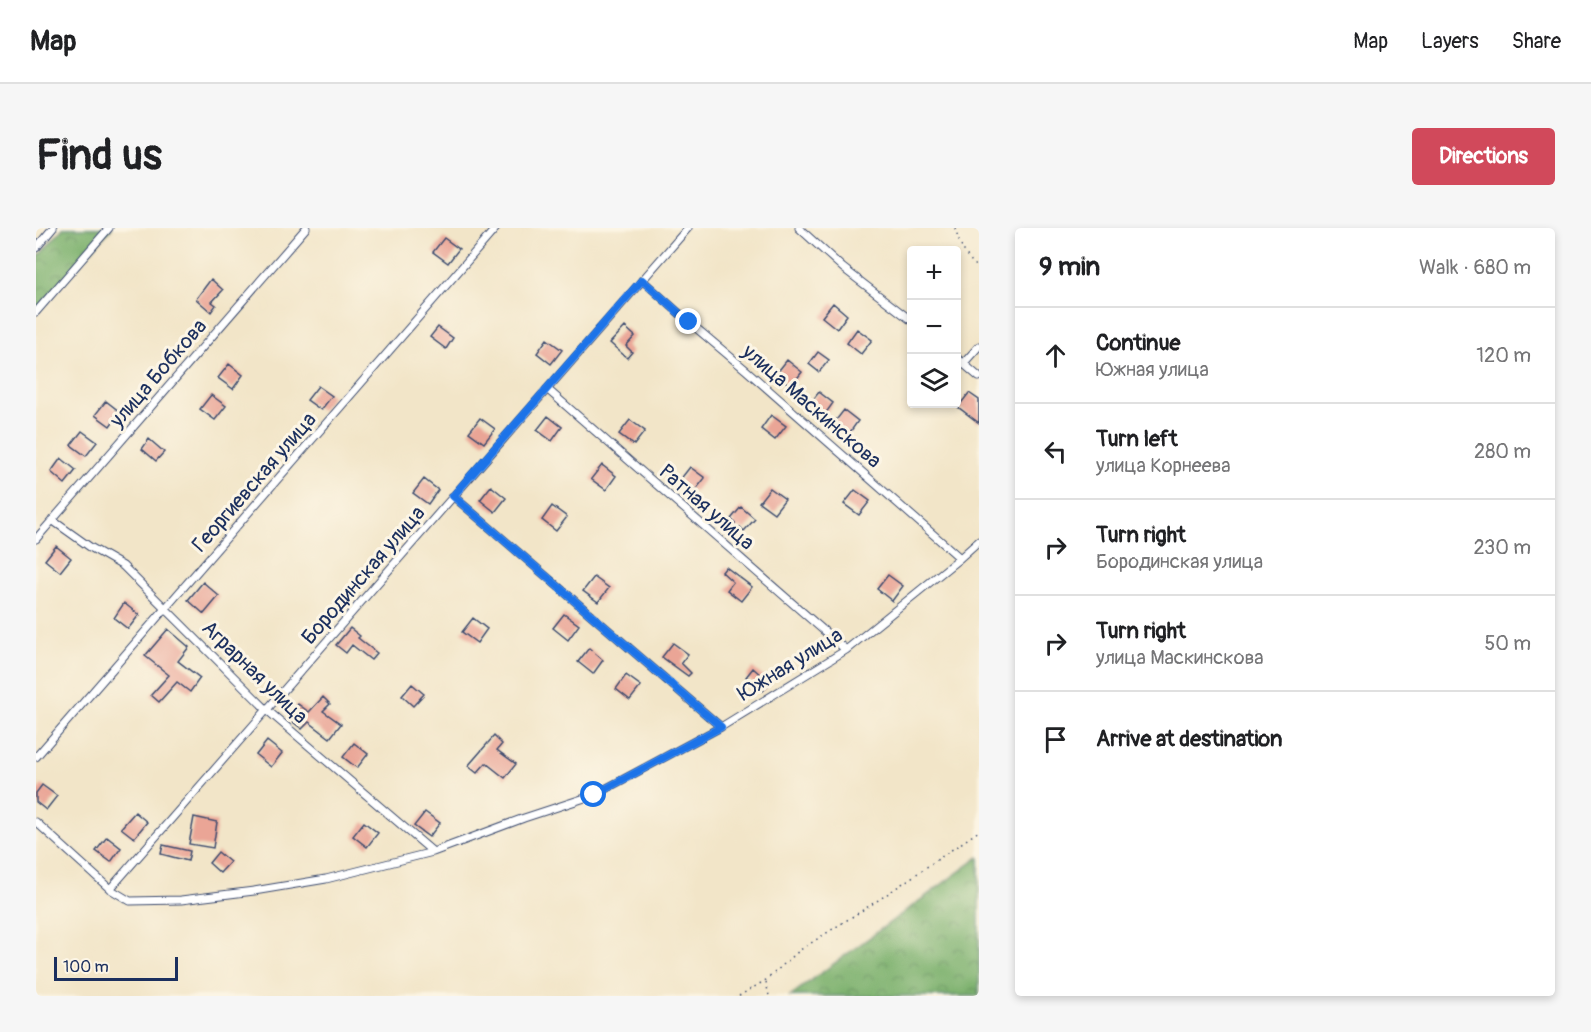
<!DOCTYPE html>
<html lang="en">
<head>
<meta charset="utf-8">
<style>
  body { margin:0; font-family:Pangolin,sans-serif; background:#f6f6f6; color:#202124 }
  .controls { position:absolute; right:18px; top:18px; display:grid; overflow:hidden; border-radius:6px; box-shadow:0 3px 9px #0003 }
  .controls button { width:54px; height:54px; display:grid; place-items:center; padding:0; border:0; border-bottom:2px solid #e0e0e0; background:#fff; color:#202124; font:30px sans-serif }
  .scale { position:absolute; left:18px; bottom:15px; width:124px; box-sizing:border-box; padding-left:6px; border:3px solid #1b2f5e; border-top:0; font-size:16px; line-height:21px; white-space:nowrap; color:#1b2f5e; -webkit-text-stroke:4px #fcf5e5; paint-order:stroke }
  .stop { position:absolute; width:18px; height:18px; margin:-14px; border:4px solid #1a73e8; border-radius:50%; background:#fff }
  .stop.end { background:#1a73e8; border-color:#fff; box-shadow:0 2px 6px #0008 }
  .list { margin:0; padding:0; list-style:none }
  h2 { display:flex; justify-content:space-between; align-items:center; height:78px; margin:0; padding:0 24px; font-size:26px }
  h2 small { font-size:20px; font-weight:400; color:#757577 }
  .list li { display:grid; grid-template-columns:39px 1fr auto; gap:18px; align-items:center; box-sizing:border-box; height:96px; padding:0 24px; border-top:2px solid #e0e0e0 }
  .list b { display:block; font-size:22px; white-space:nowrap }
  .list p { margin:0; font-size:20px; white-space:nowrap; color:#757577 }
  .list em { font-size:20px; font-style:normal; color:#757577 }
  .icon { flex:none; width:33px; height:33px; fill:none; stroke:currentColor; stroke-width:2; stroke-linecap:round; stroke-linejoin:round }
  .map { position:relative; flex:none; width:943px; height:768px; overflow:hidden; border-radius:6px }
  header { display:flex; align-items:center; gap:36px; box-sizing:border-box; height:84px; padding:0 30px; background:#fff; border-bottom:2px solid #e0e0e0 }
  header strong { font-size:28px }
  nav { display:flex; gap:33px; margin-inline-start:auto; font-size:21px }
  .intro { display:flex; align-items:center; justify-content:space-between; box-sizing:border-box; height:144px; padding:0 36px }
  h1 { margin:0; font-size:42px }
  .button { padding:15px 27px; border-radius:6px; background:#d1495b; color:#fff; font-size:21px; font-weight:700 }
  main { display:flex; gap:36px; padding:0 36px }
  aside { flex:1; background:#fff; border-radius:6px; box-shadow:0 3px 9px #0003 }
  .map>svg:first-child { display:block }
  .forest { fill:url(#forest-crowns); stroke:#4a7065; stroke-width:1.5 }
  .building { fill:#eaa596 }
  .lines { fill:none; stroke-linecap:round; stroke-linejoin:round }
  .street-casing { stroke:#3b4a6e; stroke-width:9 }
  .path { stroke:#3b4a6e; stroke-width:1.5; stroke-dasharray:1.5 4.5; stroke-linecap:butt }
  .street { stroke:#fff; stroke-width:7 }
  .route { stroke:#1a73e8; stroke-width:8 }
  .labels { text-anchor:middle; stroke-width:6; stroke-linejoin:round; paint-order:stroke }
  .street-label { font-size:21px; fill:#1b2f5e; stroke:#fcf5e5 }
</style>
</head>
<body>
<header>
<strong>Map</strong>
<nav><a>Map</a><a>Layers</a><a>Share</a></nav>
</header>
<div class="intro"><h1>Find us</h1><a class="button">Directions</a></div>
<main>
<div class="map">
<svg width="943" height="768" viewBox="0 0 943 768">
  <defs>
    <pattern id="forest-crowns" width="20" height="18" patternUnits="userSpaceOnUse" patternTransform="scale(1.5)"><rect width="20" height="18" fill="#7ab06c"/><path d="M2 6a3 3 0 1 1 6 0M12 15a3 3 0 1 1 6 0" fill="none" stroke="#63905c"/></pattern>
  </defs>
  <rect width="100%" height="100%" fill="#fcf5e5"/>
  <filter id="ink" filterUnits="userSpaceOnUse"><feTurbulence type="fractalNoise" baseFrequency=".0167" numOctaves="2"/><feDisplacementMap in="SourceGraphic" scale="12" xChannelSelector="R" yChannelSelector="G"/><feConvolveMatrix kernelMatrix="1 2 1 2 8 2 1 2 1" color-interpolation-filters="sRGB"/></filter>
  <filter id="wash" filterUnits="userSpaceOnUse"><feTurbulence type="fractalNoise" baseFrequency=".008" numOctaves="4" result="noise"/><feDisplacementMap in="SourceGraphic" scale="24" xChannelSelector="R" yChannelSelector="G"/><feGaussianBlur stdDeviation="1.35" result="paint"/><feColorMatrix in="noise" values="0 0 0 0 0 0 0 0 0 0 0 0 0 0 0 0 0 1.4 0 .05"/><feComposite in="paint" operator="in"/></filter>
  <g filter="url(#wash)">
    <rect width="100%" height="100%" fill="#f2e5c8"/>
    <path class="forest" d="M27,0H76L0,83V31Z
      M943,629V768H754Z"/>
    <g id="blocks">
      <path class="building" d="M408,10L423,21L412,35L397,24Z
        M175,51L187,62L176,74L180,77L175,84L160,71Z
        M797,75L811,87L801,101L786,89Z
        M402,99L417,110L410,121L394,109Z
        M589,99L599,108L590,118L596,124L591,130L574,115Z
        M821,101L836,112L825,126L811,115Z
        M511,111L526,122L515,136L501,125Z
        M782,124L793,132L783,144L773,136Z
        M751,132L766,144L755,158L740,146Z
        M193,136L207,147L197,161L182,150Z
        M282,158L296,168L285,182L271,172Z
        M783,164L797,175L787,189L772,178Z
        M933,165L943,172V195L922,179Z
        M175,167L190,178L179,192L164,181Z
        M70,173L84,184L74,198L59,187Z
        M808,182L822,193L812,207L797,196Z
        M735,187L750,198L739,212L725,201Z
        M512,188L526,199L516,213L501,202Z
        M444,190L459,201L448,215L433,204Z
        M594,192L609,203L598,217L583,206Z
        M46,203L61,214L50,228L35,217Z
        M113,211L128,224L120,233L106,221Z
        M25,230L40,242L29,256L15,244Z
        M566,237L580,248L570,262L555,251Z
        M654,239L669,250L658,264L643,253Z
        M388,251L402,262L392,276L377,265Z
        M455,258L470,270L459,284L444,272Z
        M734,260L749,271L738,285L723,274Z
        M819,262L834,273L823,287L808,276Z
        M516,278L531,289L520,303L506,292Z
        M705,279L719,291L708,303L704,299L695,310L691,306L699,295L695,291Z
        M20,318L35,330L24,344L9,332Z
        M690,339L716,359L705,373L691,362L697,354L686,344Z
        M852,347L867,358L856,373L841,361Z
        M558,349L573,360L562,374L547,363Z
        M167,354L183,368L168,386L152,372Z
        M88,375L103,387L92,401L78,390Z
        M528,386L543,397L532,412L517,400Z
        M437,390L451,401L441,415L426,404Z
        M314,400L324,408L322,410L341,425L335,432L316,417L310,425L300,417Z
        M132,401L153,419L142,433L164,450L154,464L141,454L123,474L115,467L133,447L109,428Z
        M637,415L652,426L645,435L655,445L652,448L626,429Z
        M553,420L567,432L557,446L542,434Z
        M717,440L734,455L727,463L710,449Z
        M590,447L605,458L594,472L580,461Z
        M376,456L388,466L377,478L366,468Z
        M287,469L294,476L287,483L305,496L294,510L273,494L266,501L252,490L262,476L273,484Z
        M458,508L466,516L461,522L480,536L469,550L450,535L441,545L432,538Z
        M231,513L246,525L235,539L220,527Z
        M318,515L332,526L321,540L307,529Z
        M6,557L21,568L10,582L0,574V565Z
        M99,584L111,594L98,610L85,600Z
        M389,584L404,595L393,609L378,598Z
        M158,589L181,594L177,620L153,616Z
        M328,594L342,605L331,619L317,608Z
        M71,609L85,620L75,634L60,623Z
        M127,617L154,623L152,633L125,626Z
        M182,624L194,634L184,645L173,635Z"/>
    </g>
  </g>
  <g filter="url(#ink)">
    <use href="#blocks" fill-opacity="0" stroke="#3b4a6e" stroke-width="1.5"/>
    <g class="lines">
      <defs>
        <path id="street" d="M763,0L807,40L876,93
          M0,20L17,0
          M606,52L653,94L710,142L924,330
          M0,84L73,0
          M921,130L943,149
          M927,136L943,118
          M511,161L810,422
          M417,268L685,499
          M16,292L54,319L87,338L231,482L397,624
          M0,311L270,0
          M0,529L460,0
          M0,594L74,661L94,673L145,672L218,663L290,651L397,624L488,590L558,567L685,499L810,422L924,330L943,313
          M74,661L652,0"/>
      </defs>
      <use href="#street" class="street-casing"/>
      <path class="path" d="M919,0C924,16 929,30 943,40
        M730,754L733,768
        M703,768L730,752L764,722L844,671L943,603"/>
      <use href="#street" class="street"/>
    </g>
  </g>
  <g class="lines" filter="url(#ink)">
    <path class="route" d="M558,567L685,499L417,268L606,52L653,94"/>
  </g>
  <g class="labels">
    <g class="street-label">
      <text transform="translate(122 145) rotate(-49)" y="7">улица Бобкова</text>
      <text transform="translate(776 178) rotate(41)" y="7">улица Маскинскова</text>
      <text transform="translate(218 254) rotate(-49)" y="7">Георгиевская улица</text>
      <text transform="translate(671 279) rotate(41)" y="7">Ратная улица</text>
      <text transform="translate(327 347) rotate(-49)" y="7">Бородинская улица</text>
      <text transform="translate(754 436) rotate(-32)" y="7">Южная улица</text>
      <text transform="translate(219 444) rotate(44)" y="7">Аграрная улица</text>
    </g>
  </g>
</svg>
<div class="controls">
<button>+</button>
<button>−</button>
<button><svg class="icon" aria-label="layers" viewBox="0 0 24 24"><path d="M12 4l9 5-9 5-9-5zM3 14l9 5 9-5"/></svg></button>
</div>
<div class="scale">100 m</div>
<div class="stop" style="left:558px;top:567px"></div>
<div class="stop end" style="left:653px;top:94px"></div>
</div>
<aside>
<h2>9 min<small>Walk · 680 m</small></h2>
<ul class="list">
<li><svg class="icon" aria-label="ahead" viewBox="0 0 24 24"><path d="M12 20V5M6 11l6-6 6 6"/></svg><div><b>Continue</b><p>Южная улица</p></div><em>120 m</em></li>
<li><svg class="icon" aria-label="left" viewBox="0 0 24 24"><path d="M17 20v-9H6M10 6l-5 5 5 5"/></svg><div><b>Turn left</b><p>улица Корнеева</p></div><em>280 m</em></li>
<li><svg class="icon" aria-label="right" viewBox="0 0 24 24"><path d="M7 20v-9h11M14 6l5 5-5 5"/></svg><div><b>Turn right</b><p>Бородинская улица</p></div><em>230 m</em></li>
<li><svg class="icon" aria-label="right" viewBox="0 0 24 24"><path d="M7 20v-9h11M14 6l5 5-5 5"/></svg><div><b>Turn right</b><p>улица Маскинскова</p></div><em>50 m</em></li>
<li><svg class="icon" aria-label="arrive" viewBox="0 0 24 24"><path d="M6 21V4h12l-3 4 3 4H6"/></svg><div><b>Arrive at destination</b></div></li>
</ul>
</aside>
</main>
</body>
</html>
